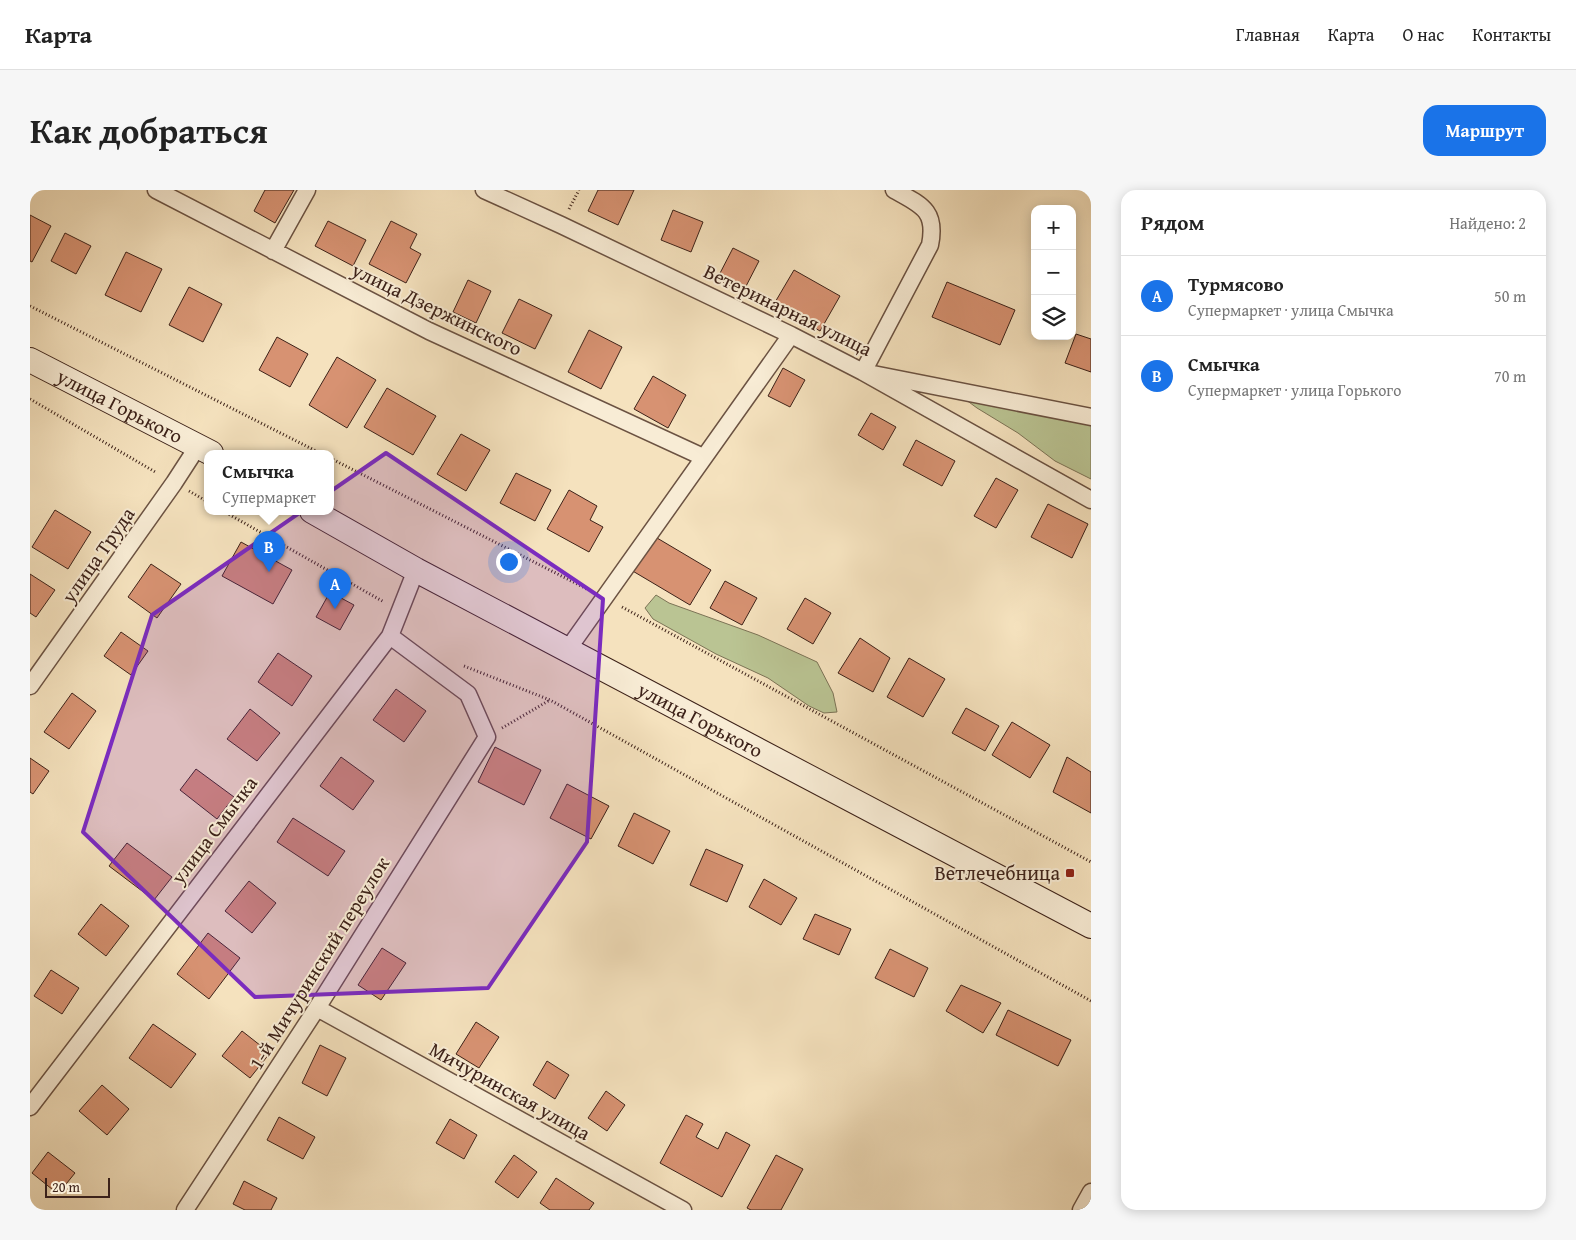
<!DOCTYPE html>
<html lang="ru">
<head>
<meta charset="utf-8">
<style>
  body { margin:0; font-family:"Gentium Book Plus",serif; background:#f6f6f6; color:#222 }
  .controls { position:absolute; right:15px; top:15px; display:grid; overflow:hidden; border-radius:10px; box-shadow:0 2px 12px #0003 }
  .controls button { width:45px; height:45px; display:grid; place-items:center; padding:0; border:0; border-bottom:1px solid #e0e0e0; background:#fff; color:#222; font:25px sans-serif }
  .scale { position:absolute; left:15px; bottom:12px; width:65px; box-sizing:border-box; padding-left:5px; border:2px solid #3d2219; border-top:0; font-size:14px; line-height:18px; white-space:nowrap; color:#3d2219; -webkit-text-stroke:4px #f8ecd5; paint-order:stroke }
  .you { position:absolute; left:478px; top:371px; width:18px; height:18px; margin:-12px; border:4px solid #fff; border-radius:50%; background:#1a73e8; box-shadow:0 0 0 8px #1a73e833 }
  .badge { display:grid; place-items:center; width:32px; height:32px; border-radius:50%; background:#1a73e8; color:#fff; font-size:16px; font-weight:700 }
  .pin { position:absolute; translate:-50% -41px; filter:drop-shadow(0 1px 2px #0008) }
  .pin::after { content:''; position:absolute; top:26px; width:18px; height:15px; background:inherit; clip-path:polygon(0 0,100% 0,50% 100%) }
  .popup { position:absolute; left:174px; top:260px; width:130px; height:65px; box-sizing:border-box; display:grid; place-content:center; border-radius:10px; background:#fff; filter:drop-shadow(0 1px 4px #0005); font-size:16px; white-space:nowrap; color:#767676 }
  .popup b { font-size:19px; color:#222 }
  .popup::after { content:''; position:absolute; left:50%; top:100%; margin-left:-10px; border:10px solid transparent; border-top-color:#fff }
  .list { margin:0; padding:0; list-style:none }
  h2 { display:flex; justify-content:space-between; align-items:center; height:65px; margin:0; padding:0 20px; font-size:21px }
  h2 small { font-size:16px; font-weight:400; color:#767676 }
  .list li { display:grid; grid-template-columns:32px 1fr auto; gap:15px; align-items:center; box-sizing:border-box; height:80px; padding:0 20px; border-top:1px solid #e0e0e0 }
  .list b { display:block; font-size:19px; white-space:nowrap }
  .list p { margin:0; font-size:16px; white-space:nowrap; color:#767676 }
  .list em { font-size:16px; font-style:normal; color:#767676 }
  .icon { flex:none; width:28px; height:28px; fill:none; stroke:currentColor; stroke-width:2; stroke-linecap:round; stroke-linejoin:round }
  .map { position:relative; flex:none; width:1061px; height:1020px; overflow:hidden; border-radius:15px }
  header { display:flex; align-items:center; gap:30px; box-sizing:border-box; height:70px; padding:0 25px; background:#fff; border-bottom:1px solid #e0e0e0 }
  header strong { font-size:24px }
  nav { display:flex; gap:28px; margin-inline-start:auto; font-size:18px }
  .intro { display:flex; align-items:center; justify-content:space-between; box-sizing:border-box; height:120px; padding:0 30px }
  h1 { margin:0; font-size:35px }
  .button { padding:12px 22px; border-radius:15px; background:#1a73e8; color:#fff; font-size:18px; font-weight:700 }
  main { display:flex; gap:30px; padding:0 30px }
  aside { flex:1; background:#fff; border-radius:15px; box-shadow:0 2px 12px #0003 }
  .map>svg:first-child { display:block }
  .green { fill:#bac493; stroke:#7c7356 }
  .building { fill:#d79272; stroke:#3d2219 }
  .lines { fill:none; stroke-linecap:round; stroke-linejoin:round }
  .street-casing { stroke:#6b5242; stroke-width:19 }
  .secondary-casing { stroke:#3d2219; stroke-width:26 }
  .path { stroke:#3d2219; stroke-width:3; stroke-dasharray:1 2.5; stroke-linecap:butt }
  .street { stroke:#f8ecd5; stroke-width:16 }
  .secondary { stroke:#f8ecd5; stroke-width:24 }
  .marked { fill:#7b2cbf; fill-opacity:0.2; stroke:#7b2cbf; stroke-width:4; stroke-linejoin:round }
  .poi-dot { fill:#8f2418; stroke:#f8ecd5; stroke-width:2 }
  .labels { text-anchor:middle; stroke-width:4; stroke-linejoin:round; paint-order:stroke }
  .street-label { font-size:20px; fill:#3d2219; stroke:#f8ecd5 }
  .poi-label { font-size:20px; fill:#3d2219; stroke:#f8ecd5; text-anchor:end }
</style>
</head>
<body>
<header>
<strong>Карта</strong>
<nav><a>Главная</a><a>Карта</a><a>О нас</a><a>Контакты</a></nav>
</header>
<div class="intro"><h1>Как добраться</h1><a class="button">Маршрут</a></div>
<main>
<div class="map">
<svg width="1061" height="1020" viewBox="0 0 1061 1020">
  <rect width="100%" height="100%" fill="#f5e2be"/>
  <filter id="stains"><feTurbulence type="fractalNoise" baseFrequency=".004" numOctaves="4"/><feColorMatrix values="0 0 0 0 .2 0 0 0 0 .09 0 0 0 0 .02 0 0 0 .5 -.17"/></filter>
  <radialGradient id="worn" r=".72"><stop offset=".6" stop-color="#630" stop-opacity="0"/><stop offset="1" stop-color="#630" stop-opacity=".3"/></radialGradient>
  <path class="green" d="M924,201L1061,230V289L1025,271L988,243L947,218Z
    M626,405L639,413L728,445L787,472L803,503L807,522L794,523L779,516L738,488L686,464L623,429L615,418Z"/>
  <path class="building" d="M235,0H264L245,33L224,21Z
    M568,0H604L588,35L558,21Z
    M643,20L673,32L661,62L631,50Z
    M0,25L21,36L2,72L0,71Z
    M298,31L336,50L323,76L285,56Z
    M361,31L387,44L380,58L391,64L376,93L339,74Z
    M35,43L61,56L46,84L21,71Z
    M703,58L729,71L713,102L687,89Z
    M96,62L132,79L111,122L75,105Z
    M764,80L810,106L790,141L744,114Z
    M438,90L461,101L446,133L423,122Z
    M917,92L985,120L970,155L902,127Z
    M159,97L192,114L173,152L139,135Z
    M489,109L522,125L505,159L472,143Z
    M559,140L592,157L571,199L538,182Z
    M1046,144L1061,149V182L1035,173Z
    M247,147L278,164L260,197L229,180Z
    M307,167L346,190L317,238L279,215Z
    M753,178L775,190L760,217L738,206Z
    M623,186L656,205L638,238L604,219Z
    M357,198L406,226L383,265L334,237Z
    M841,223L866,237L853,260L828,245Z
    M431,244L460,260L436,301L407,284Z
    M886,250L925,271L912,296L873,275Z
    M486,283L521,300L505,331L470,313Z
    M966,288L988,300L966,338L944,326Z
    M539,300L567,316L560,330L573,337L559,362L517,339Z
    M1018,314L1058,334L1042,368L1001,347Z
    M25,320L61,342L38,379L2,357Z
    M622,345L681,380L660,415L601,380Z
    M211,352L262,380L243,414L192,386Z
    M121,374L151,394L127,428L98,407Z
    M0,384L25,400L6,427L0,423Z
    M695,391L727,408L712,435L680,418Z
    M300,402L324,415L310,440L286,427Z
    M775,408L801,423L783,454L757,439Z
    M91,442L118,461L101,485L74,466Z
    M830,448L860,468L843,502L808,483Z
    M248,463L282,486L262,516L228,492Z
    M879,468L915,489L893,527L857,507Z
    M366,499L396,521L374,552L343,530Z
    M42,503L66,521L39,559L14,542Z
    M936,518L969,536L955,561L922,543Z
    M220,519L250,543L227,571L197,549Z
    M982,532L1020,555L1000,588L962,565Z
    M465,557L511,580L494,615L448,592Z
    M311,567L344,591L323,620L290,596Z
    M1037,567L1061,582V623L1023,602Z
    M0,568L19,581L3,604L0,602Z
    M166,579L204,607L187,629L150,600Z
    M537,594L579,616L561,649L520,628Z
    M604,623L640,641L623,674L588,656Z
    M263,628L315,661L298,686L247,652Z
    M97,653L142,687L124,710L79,676Z
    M676,659L713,675L697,712L660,695Z
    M734,689L767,708L751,735L719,717Z
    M219,691L246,713L222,743L195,721Z
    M71,714L99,736L76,766L48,744Z
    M785,724L821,739L809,765L773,749Z
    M178,743L210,768L179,809L147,784Z
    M352,758L376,773L351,810L328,795Z
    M860,759L898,778L884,807L845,788Z
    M21,780L49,798L32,824L4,806Z
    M931,795L971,813L953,843L916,821Z
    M978,820L1041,850L1028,876L966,845Z
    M446,832L469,847L449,878L426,864Z
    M123,834L166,864L141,898L99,868Z
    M212,841L240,863L220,888L192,866Z
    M290,855L316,868L297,906L272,893Z
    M517,871L539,885L525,909L503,895Z
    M72,895L99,919L77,945L49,921Z
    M576,901L595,915L577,941L558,928Z
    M656,925L673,934L666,947L688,959L696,942L720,955L692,1007L630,973Z
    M249,927L285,947L273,969L237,950Z
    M420,929L447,945L434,969L406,953Z
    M18,962L45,983L28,1004L2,983Z
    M484,965L507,982L488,1008L465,992Z
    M746,965L773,979L751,1020H721L717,1018Z
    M526,988L564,1013L559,1020H520L510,1013Z
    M214,991L247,1008L241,1020H215L203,1014Z"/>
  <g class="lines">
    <defs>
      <path id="street" d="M126,0L399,141L673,267
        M454,0L531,35L761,145L833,182L1061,227
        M864,0C891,15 907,20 900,55L833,182L1061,310
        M243,61L277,0
        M538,459L761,145
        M0,496L144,293L168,256
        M287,818L653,1020
        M0,917L360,446L386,380
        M155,1020L287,818L457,547L438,504L360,446
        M1051,1020L1061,1002"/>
      <g id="secondary">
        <path id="s1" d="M0,170L181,263"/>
        <path id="s2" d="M282,321L386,380L1061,736"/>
      </g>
    </defs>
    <use href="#street" class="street-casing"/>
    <use href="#secondary" class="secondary-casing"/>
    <path class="path" d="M539,19L549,0
      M0,116L290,263
      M0,209L127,283
      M300,268L557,399
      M159,301L178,312
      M193,321L354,412
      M592,417L1061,672
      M434,476L520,510L1061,811
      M472,538L520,510"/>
    <use href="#street" class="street"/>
    <use href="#secondary" class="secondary"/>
  </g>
  <path class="marked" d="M356,263L573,409L557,652L458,798L225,807L53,642L122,425Z"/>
  <rect class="poi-dot" x="1035" y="678" width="10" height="10" rx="2.5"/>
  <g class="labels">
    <g class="street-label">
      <text transform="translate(407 119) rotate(26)" y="7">улица Дзержинского</text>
      <text transform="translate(758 120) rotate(26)" y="7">Ветеринарная улица</text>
      <text dy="7" stroke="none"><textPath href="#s1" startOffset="101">улица Горького</textPath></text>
      <text transform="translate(68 365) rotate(-55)" y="7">улица Труда</text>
      <text dy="7" stroke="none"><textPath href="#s2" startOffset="441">улица Горького</textPath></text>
      <text transform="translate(184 640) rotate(-53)" y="7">улица Смычка</text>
      <text transform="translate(289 773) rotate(-58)" y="7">1-й Мичуринский переулок</text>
      <text transform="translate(480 901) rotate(29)" y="7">Мичуринская улица</text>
    </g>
    <g class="poi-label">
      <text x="1030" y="690">Ветлечебница</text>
    </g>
  </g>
  <rect width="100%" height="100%" filter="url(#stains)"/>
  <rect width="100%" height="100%" fill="url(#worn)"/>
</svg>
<div class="controls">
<button>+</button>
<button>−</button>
<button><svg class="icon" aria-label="layers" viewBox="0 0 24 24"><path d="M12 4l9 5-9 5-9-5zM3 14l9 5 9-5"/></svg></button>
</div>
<div class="scale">20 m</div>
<div class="you"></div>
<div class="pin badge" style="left:305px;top:419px">A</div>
<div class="pin badge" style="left:239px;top:382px">B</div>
<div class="popup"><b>Смычка</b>Супермаркет</div>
</div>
<aside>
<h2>Рядом<small>Найдено: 2</small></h2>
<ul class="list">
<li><span class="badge">A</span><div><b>Турмясово</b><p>Супермаркет · улица Смычка</p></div><em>50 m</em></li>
<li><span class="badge">B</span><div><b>Смычка</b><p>Супермаркет · улица Горького</p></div><em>70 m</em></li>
</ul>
</aside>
</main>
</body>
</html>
